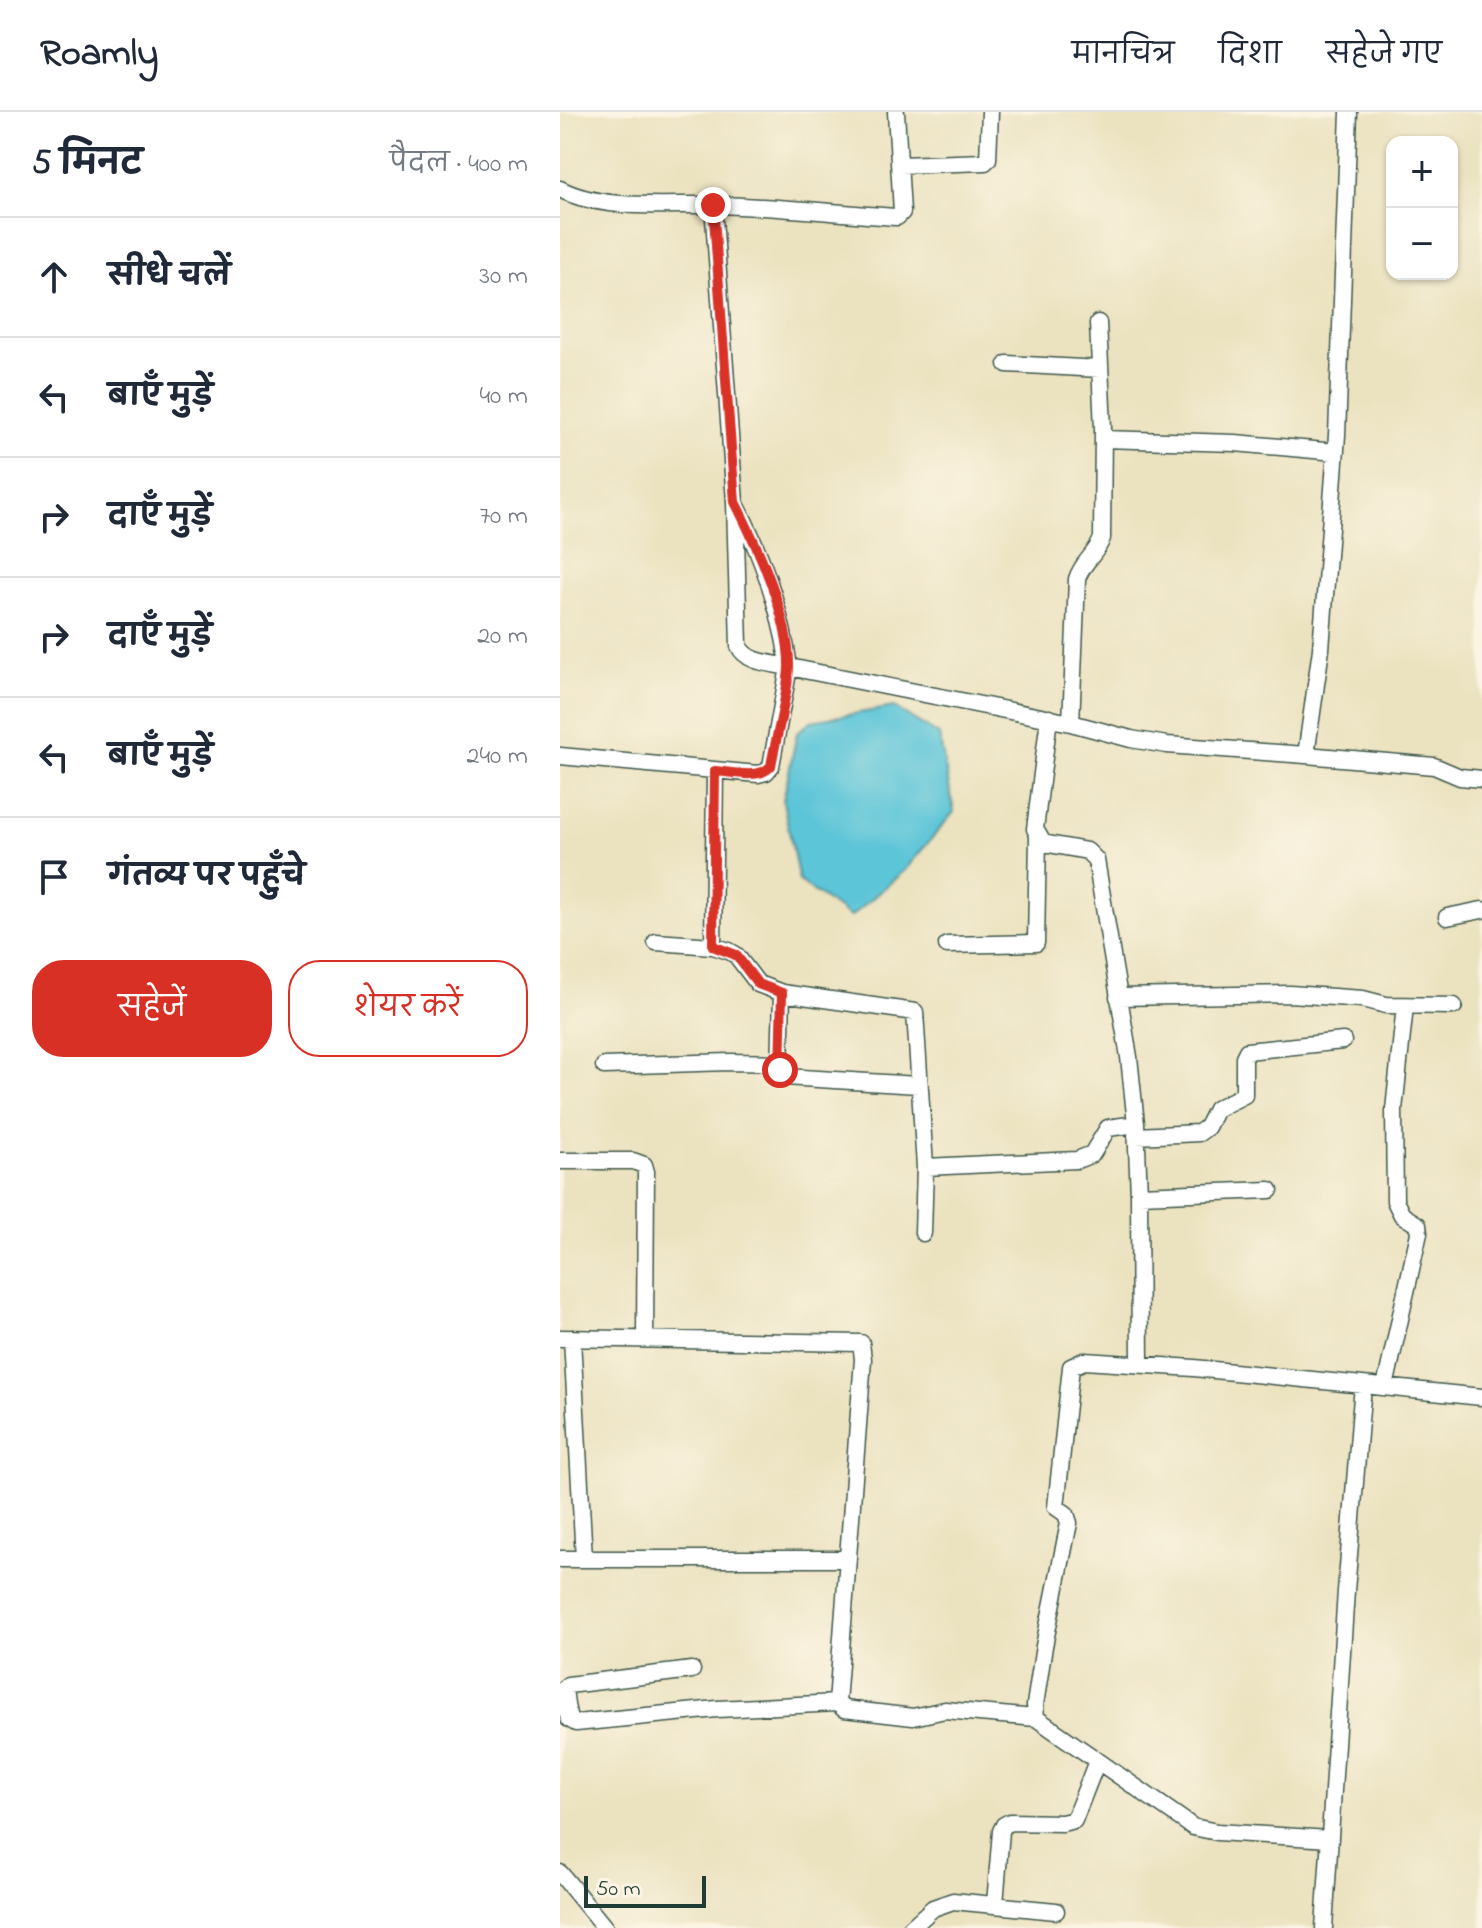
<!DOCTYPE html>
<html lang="hi">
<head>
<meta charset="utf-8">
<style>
  body { margin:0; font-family:"Indie Flower","Playpen Sans Deva",sans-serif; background:#f2f2f3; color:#1f2937 }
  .controls { position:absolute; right:24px; top:24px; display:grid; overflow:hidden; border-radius:16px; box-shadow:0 2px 6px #0004 }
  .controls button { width:72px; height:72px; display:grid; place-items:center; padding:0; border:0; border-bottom:2px solid #e0e1e3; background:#fff; color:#1f2937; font:40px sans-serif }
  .scale { position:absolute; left:24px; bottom:20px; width:122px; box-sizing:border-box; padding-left:8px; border:4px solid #1f3d34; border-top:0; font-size:22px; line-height:28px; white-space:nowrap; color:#1f3d34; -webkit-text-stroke:6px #fcf5e5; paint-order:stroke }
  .stop { position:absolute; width:24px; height:24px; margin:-18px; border:6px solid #d93025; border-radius:50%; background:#fff }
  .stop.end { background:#d93025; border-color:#fff; box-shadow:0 2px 8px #0008 }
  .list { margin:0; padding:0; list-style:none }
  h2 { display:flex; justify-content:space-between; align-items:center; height:104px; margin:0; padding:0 32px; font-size:34px }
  h2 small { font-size:26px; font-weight:400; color:#747a83 }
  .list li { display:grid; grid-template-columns:52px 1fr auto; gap:24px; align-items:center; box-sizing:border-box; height:120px; padding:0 32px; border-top:2px solid #e0e1e3 }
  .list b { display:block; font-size:30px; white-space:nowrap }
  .list em { font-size:26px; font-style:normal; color:#747a83 }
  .actions { display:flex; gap:16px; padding:24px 32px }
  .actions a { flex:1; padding:18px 0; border:2px solid #d93025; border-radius:32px; text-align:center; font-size:28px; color:#d93025 }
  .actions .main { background:#d93025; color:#fff }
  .icon { flex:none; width:44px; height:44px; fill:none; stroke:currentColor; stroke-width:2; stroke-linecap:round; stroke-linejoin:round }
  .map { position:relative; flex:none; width:922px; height:1816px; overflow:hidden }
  header { display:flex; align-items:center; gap:48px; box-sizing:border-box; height:112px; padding:0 40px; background:#fff; border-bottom:2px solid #e0e1e3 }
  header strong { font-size:38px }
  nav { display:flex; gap:44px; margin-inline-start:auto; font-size:28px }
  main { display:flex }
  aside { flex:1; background:#fff }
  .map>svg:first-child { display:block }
  .water { fill:#5cc5d8; stroke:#3e8186; stroke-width:2 }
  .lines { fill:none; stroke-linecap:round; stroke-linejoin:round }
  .minor-casing { stroke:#3e5649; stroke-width:19 }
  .minor { stroke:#fff; stroke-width:16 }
  .route { stroke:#d93025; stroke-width:10 }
</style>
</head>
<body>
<header>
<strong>Roamly</strong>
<nav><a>मानचित्र</a><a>दिशा</a><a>सहेजे गए</a></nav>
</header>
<main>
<aside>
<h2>5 मिनट<small>पैदल · 400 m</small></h2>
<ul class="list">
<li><svg class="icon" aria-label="ahead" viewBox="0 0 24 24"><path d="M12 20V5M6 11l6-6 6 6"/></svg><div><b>सीधे चलें</b></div><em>30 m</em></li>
<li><svg class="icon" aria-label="left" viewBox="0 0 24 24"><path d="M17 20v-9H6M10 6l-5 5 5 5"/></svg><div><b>बाएँ मुड़ें</b></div><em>40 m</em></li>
<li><svg class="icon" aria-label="right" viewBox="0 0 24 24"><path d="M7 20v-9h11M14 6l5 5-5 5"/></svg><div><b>दाएँ मुड़ें</b></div><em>70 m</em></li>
<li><svg class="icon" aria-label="right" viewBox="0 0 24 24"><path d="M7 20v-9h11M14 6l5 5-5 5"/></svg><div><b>दाएँ मुड़ें</b></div><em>20 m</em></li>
<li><svg class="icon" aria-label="left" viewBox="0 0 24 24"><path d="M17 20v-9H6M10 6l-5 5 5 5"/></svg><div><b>बाएँ मुड़ें</b></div><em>240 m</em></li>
<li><svg class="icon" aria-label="arrive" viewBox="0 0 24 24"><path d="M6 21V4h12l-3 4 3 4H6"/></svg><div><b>गंतव्य पर पहुँचे</b></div></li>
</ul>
<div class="actions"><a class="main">सहेजें</a><a>शेयर करें</a></div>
</aside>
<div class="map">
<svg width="922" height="1816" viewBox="0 0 922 1816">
  <rect width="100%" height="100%" fill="#fcf5e5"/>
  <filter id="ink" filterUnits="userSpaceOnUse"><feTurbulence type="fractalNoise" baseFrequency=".0125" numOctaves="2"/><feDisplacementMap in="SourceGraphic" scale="16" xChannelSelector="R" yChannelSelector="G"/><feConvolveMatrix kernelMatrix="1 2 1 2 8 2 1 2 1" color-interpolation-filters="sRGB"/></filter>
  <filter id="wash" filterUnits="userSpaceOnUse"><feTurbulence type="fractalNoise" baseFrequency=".006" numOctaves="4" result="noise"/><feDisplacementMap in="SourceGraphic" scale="32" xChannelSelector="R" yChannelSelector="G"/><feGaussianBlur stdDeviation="1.8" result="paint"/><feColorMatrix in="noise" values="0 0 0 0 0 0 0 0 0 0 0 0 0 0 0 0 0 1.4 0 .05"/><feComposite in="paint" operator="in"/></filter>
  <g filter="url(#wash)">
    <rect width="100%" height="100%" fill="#ebe2bf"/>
    <path class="water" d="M334,595L379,623L394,700L344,759L290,805L239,769L223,689L237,621L251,609Z"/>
  </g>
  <g filter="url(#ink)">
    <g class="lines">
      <defs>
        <path id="minor" d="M339,53L425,50L428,47L430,0
          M0,77C42,99 105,92 152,93C214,94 276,101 337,105L342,100L336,0
          M153,93L175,390L179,534C186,551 212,551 229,555C221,496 202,443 175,390
          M447,252L540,257
          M543,327L675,331L776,340
          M489,606L475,717L483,731L527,739L536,748L569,945L576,1012L579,1083L580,1252
          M511,611L517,467C522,450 537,442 542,426L543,316L538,211
          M746,643L874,654L900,665L922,667
          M0,644L198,662L206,660L211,654L229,555L511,611L571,627L607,633L746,643L761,537L777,323L789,0
          M887,805L922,798
          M96,830L153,834L169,839L176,843L198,872L222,881L355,900L365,1055L363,1121
          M387,833L476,831L478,725
          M153,834L155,659
          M222,881L220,958L225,965L358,973
          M558,885L730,882L803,887L826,893L894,894
          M44,954L169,950L220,951
          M576,1024L639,1021L647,1015L656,997L684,983V945L687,939L783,929
          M0,1049H73L84,1053L86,1060L85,1227
          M365,1055L517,1048L532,1042L548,1016L576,1012
          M579,1083L710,1078
          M0,1226L301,1231L303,1247L277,1591
          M12,1226L24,1447
          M825,1275L859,1121L858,1113L842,1103L835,1089L834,998L845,894
          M0,1447H287
          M6,1593L4,1576L8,1573L132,1558
          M0,1595L6,1593L9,1607L16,1611L157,1597L277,1591L284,1597L353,1605L385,1598L476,1606
          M770,1727L657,1720L633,1715L476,1606L475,1593L484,1534L509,1411L506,1402L496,1395L511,1255L524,1249L634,1256L922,1285
          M0,1761L45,1816
          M435,1792L441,1719L444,1713L450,1710L502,1711L514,1708L537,1649
          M351,1816L373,1796L393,1789L496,1799
          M764,1816L786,1479L803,1273"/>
      </defs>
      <use href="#minor" class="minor-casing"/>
      <use href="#minor" class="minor"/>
    </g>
  </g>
  <g class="lines" filter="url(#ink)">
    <path class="route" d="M153,93L175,390C197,433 230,506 229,555C228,583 216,625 211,654C199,668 172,660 155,659L153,834L176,843L198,872L222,881L220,958"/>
  </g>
</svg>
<div class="controls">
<button>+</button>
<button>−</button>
</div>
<div class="scale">50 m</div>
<div class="stop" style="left:220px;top:958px"></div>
<div class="stop end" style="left:153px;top:93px"></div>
</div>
</main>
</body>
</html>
